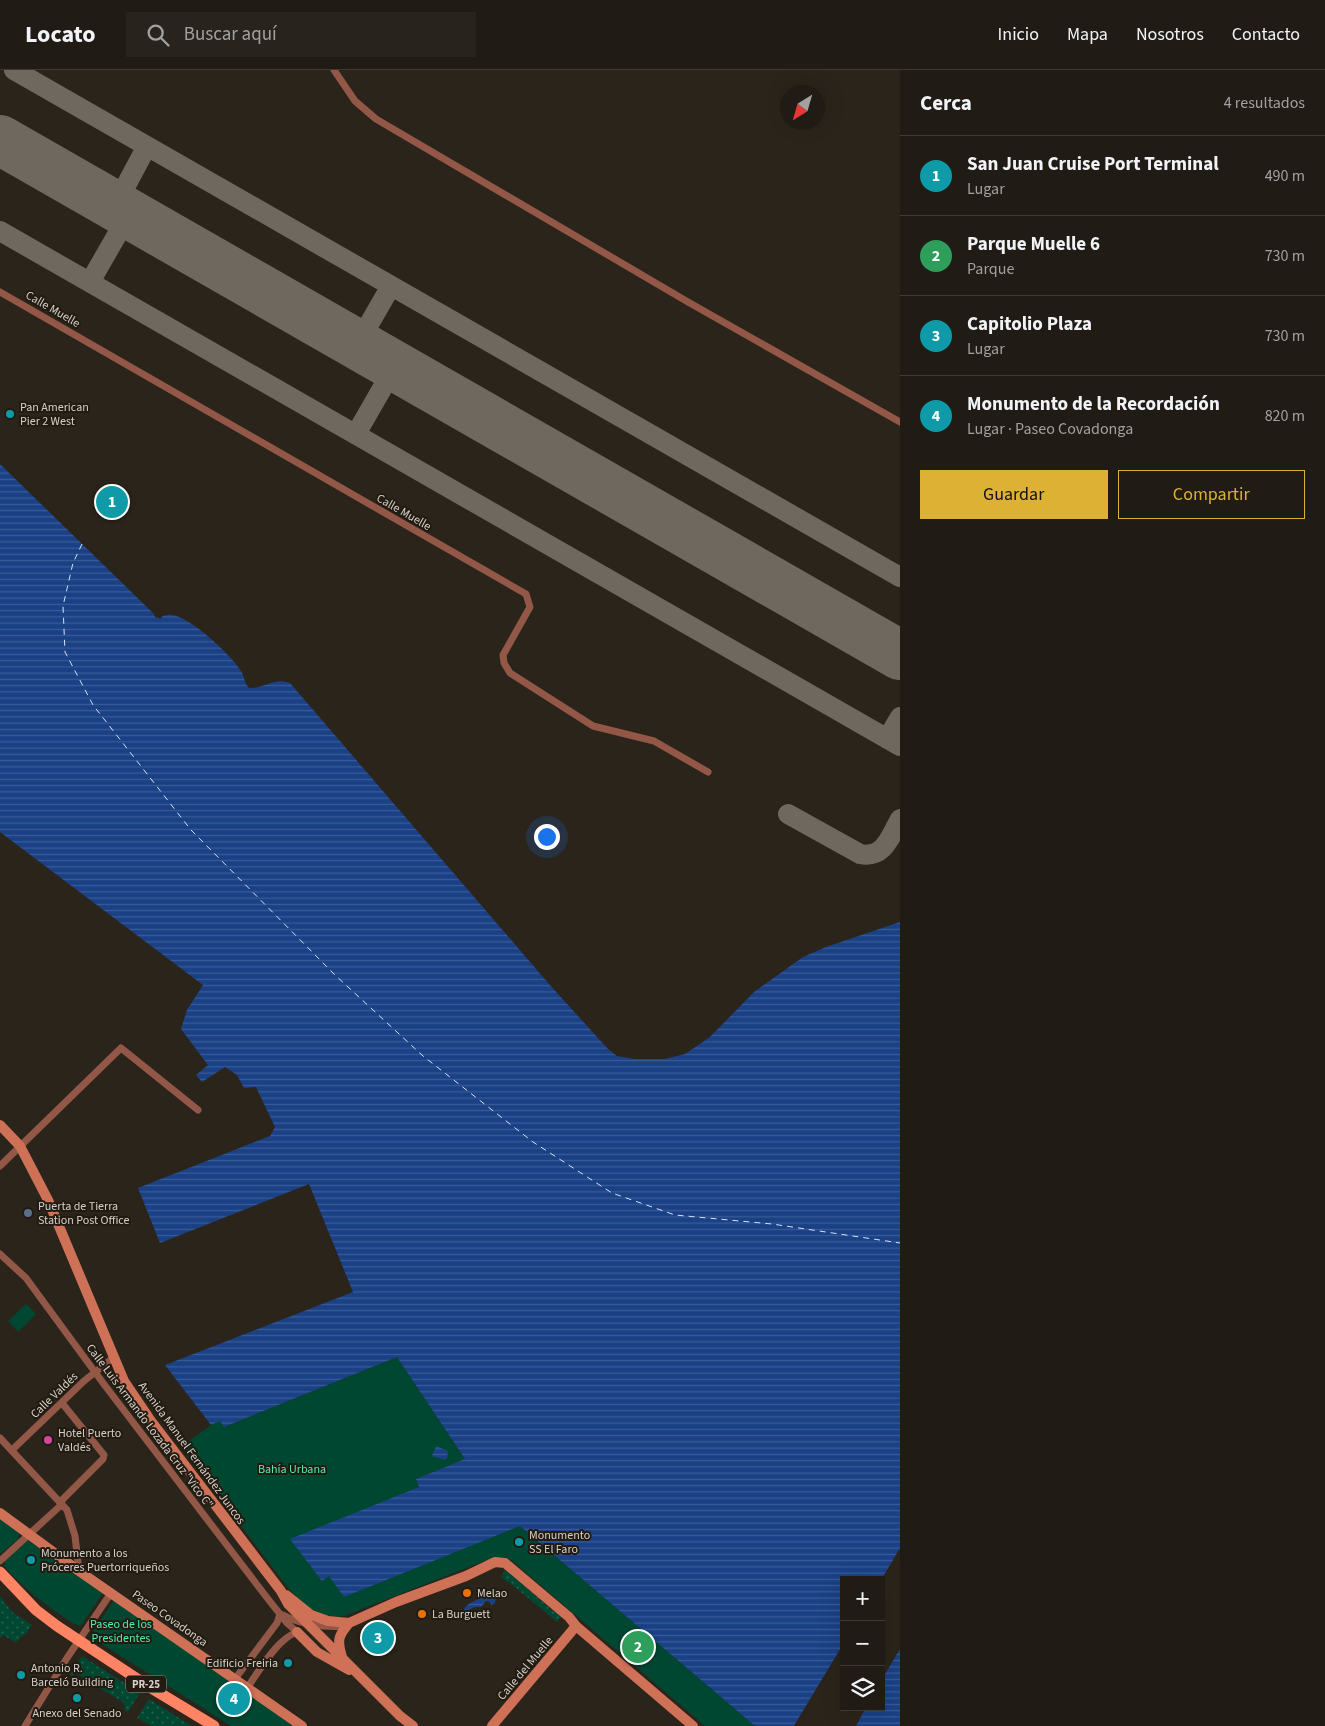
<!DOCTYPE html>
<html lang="es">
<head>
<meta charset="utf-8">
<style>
  body { margin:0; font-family:"Source Sans 3",sans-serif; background:#28241d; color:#f1f3f6 }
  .controls { position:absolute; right:15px; bottom:15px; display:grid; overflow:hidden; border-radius:0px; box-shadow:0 5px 20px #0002 }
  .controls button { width:45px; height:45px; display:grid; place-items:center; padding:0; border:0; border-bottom:1px solid #3d3934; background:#201b14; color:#f1f3f6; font:25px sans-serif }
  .compass { position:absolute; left:780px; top:15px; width:45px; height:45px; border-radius:50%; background:#201b14; box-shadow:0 5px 20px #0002; rotate:217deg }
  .you { position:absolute; left:546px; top:766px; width:18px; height:18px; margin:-12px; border:4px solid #fff; border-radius:50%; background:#1a73e8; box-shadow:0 0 0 8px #1a73e833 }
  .badge { display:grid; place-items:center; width:32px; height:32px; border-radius:50%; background:#ddb133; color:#fff; font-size:16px; font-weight:700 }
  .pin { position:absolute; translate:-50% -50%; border:2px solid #fff; box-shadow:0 1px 5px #0006 }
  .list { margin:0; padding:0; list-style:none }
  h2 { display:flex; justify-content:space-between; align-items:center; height:65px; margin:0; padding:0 20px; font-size:21px }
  h2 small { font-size:16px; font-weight:400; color:#a2a1a0 }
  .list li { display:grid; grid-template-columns:32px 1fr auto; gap:15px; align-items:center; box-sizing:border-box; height:80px; padding:0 20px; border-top:1px solid #3d3934 }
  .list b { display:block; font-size:19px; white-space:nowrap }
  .list p { margin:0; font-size:16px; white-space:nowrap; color:#a2a1a0 }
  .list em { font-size:16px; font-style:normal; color:#a2a1a0 }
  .actions { display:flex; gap:10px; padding:15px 20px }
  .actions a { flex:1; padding:11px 0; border:1px solid #ddb133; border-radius:0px; text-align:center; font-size:18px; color:#ddb133 }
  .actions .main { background:#ddb133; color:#111 }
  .icon { flex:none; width:28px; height:28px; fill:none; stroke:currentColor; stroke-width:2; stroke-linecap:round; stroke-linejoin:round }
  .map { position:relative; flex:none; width:900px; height:1656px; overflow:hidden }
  header { display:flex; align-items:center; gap:30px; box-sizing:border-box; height:70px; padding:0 25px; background:#201b14; border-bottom:1px solid #3d3934 }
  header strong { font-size:24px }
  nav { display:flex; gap:28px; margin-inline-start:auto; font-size:18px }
  .search { width:350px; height:45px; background:#28241d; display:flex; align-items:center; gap:12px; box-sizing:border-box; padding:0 18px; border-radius:0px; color:#a2a1a0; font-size:19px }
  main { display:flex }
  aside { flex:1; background:#201b14 }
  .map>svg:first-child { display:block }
  .grass { fill:url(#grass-dots) }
  .park { fill:#004731 }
  .water { fill:url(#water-rules) }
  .pier { fill:#2b241a }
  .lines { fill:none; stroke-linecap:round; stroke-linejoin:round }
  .ferry { stroke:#d5e2f6; stroke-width:1; stroke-dasharray:6 5; stroke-linecap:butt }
  .taxiway { stroke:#6e685f; stroke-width:20 }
  .runway { stroke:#6e685f; stroke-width:50 }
  .street { stroke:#925747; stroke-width:7 }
  .secondary { stroke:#cf7157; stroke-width:10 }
  .primary { stroke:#fe8463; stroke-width:11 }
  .culture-dot { fill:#0f9aa8; stroke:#221b11; stroke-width:2 }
  .service-dot { fill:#5c6f8a; stroke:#221b11; stroke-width:2 }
  .hotel-dot { fill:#d1479c; stroke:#221b11; stroke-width:2 }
  .food-dot { fill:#e8710a; stroke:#221b11; stroke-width:2 }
  .labels { text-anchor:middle; stroke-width:4; stroke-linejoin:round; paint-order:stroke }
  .shield { fill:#221b11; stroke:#9f9a92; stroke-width:1 }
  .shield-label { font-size:11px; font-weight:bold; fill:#d5d0ca }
  .street-label { font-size:12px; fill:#d5d0ca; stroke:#221b11 }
  .poi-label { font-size:12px; fill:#d5d0ca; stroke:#221b11; text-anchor:start }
  .park-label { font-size:12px; fill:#52edb3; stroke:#221b11 }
</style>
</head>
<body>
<header>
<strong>Locato</strong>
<div class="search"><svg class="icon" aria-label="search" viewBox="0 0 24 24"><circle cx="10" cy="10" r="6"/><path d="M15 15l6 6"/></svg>Buscar aquí</div>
<nav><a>Inicio</a><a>Mapa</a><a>Nosotros</a><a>Contacto</a></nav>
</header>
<main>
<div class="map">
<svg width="900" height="1656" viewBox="0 0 900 1656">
  <defs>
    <pattern id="grass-dots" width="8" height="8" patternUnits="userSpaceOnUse" patternTransform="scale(1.25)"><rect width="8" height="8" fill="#004731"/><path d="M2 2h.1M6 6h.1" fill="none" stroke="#24604e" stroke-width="1.8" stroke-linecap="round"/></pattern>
    <pattern id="water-rules" width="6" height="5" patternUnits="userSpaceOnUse" patternTransform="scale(1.25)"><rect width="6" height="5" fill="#1a4186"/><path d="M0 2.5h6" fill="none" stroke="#3a5b96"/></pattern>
  </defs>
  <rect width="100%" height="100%" fill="#2b241a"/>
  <path class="grass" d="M505,1499L554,1542H557L562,1546L557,1552L510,1513L501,1508Z
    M0,1526L12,1542L32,1555L25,1565L20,1567L16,1573L3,1565L0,1568Z
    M82,1586L140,1623L128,1642L125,1640L124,1633L74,1602L73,1607L70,1605Z
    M149,1629L192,1656H151L137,1648Z"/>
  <path class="park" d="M26,1234L36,1244L18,1262L8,1251Z
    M397,1287L465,1389L416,1409L419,1416L322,1511L329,1506L487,1469L520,1456L755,1656H705L511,1490L505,1487L492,1488L344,1546C320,1549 305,1536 289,1519L181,1377L211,1355L220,1350L224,1357Z
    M0,1446L20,1462L18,1469L0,1484Z
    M26,1471H29L101,1521L102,1524L83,1553L79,1556L74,1554C49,1537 24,1520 4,1496L5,1491Z
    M114,1530L294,1656H231L94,1569V1560Z"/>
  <path class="water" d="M0,394L153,543L156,548C161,547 166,544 171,545C190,546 231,585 241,601C245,607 243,611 249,618C264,619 274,607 290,613L549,914L608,979L617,986L635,989H665L685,984L710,967L754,922L803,887L826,877L900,852V1478L881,1510H844V1573L794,1656H755L520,1456L344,1527L329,1506L322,1511L290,1469L419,1417L416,1409L465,1389L397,1287L224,1357L220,1351L211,1355L165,1295L353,1222L309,1114L160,1173L138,1118L270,1066L275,1057L256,1017L244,1018L237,1005L225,997L202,1012L196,1005L208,995L181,959L187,940L203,915L0,762Z
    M436,1376L448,1381L447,1388L445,1390L432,1386Z
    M485,1523L492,1525L497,1524L495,1533L491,1535L490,1532L486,1531L481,1537H475L464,1542C464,1532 479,1532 485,1523Z
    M900,1579V1656H856L866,1637H881V1611Z"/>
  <path class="pier" d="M0,392L155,541L157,545L166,542L160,549Z
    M844,1573V1578L797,1656H794Z"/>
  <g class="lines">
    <path class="ferry" d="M82,474L73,493L63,536L65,582L93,635L191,760L335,905L423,986L533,1072L612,1123L675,1145L772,1154L900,1173"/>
    <path class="taxiway" d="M14,0L900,507
      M115,136L147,76
      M0,161L900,676
      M90,212L129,144
      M357,275L391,216
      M356,364L395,296
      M898,584L900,581
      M887,669L900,647
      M788,744L860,784C884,789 890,767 900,749"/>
    <path class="runway" d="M0,70L900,585"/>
    <path class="street" d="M334,0L355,31L376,49L688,232L900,352
      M0,222L526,524L530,537L503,585L504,593L510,603L593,656L654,671L708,702
      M0,1096L121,978L198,1040
      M0,1184L26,1208L103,1313L268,1529L287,1553L297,1562C277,1569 260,1600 247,1618
      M0,1368L67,1440L75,1466L79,1501
      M12,1380L84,1311L113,1288
      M0,1491L59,1437L63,1429L103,1389L104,1385L62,1333
      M283,1545C299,1554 325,1558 343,1556
      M235,1609L277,1553L280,1544
      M25,1656L67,1588L111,1523"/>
    <path class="secondary" d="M0,1055L20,1076L48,1130L124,1311L151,1351L281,1521L288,1534L400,1646L413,1656
      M0,1443L79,1501L302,1656
      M286,1525L311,1545L328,1551L349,1553L396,1532L466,1506L495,1492L505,1493L569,1547L576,1556L693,1656
      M297,1562L317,1582L349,1600
      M342,1587C337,1570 338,1566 349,1553
      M492,1656L576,1556"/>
    <path class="primary" d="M0,1502L36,1540L57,1556L148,1616L214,1656"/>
  </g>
  <g class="culture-dot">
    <circle cx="10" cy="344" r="5"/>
    <circle cx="519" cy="1472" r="5"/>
    <circle cx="31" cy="1490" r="5"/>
    <circle cx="288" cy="1593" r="5"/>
    <circle cx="21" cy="1605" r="5"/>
    <circle cx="77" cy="1628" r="5"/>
  </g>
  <circle class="service-dot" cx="28" cy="1143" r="5"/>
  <circle class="hotel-dot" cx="48" cy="1370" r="5"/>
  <g class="food-dot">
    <circle cx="467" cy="1523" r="5"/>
    <circle cx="422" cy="1544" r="5"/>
  </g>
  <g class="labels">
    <rect class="shield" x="126" y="1605.5" width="40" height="17" rx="4"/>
    <g class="shield-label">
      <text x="146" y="1618">PR-25</text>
    </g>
    <g class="street-label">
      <text transform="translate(53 239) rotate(30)" y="4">Calle Muelle</text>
      <text transform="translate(404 442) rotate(30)" y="4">Calle Muelle</text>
      <text transform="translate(54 1325) rotate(-44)" y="4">Calle Valdés</text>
      <text transform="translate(150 1356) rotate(53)" y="4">Calle Luis Armando Lozada Cruz "Vico C"</text>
      <text transform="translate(192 1383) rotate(54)" y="4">Avenida Manuel Fernández Juncos</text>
      <text transform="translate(170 1548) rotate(35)" y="4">Paseo Covadonga</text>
      <text transform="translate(525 1598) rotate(-50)" y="4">Calle del Muelle</text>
    </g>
    <g class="poi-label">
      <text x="20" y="341">Pan American<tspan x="20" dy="14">Pier 2 West</tspan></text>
      <text x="38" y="1140">Puerta de Tierra<tspan x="38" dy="14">Station Post Office</tspan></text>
      <text x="58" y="1367">Hotel Puerto<tspan x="58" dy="14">Valdés</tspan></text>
      <text x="529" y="1469">Monumento<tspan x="529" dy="14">SS El Faro</tspan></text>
      <text x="41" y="1487">Monumento a los<tspan x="41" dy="14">Próceres Puertorriqueños</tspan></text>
      <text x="477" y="1527">Melao</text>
      <text x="432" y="1548">La Burguett</text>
      <text x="278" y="1597" text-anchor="end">Edificio Freiria</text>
      <text x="31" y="1602">Antonio R.<tspan x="31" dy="14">Barceló Building</tspan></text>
      <text x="77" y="1647" text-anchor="middle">Anexo del Senado</text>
    </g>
    <g class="park-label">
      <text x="292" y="1403">Bahía Urbana</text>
      <text x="121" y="1558">Paseo de los<tspan x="121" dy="14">Presidentes</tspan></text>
    </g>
  </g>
</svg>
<div class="controls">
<button>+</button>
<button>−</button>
<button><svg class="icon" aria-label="layers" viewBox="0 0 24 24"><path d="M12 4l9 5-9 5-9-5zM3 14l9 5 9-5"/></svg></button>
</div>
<svg class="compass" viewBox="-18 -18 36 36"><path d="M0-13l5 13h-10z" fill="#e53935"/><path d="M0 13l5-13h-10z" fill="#a2a1a0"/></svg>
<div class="you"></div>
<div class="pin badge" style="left:112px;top:432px;background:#0f9aa8">1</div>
<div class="pin badge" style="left:638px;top:1577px;background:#2e9e5b">2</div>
<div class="pin badge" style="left:378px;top:1568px;background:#0f9aa8">3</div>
<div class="pin badge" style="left:234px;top:1629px;background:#0f9aa8">4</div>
</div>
<aside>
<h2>Cerca<small>4 resultados</small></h2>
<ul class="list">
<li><span class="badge" style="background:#0f9aa8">1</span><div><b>San Juan Cruise Port Terminal</b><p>Lugar</p></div><em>490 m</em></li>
<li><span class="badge" style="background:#2e9e5b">2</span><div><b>Parque Muelle 6</b><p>Parque</p></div><em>730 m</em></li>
<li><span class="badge" style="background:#0f9aa8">3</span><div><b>Capitolio Plaza</b><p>Lugar</p></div><em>730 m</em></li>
<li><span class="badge" style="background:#0f9aa8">4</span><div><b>Monumento de la Recordación</b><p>Lugar · Paseo Covadonga</p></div><em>820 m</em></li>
</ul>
<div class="actions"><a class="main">Guardar</a><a>Compartir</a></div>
</aside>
</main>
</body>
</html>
